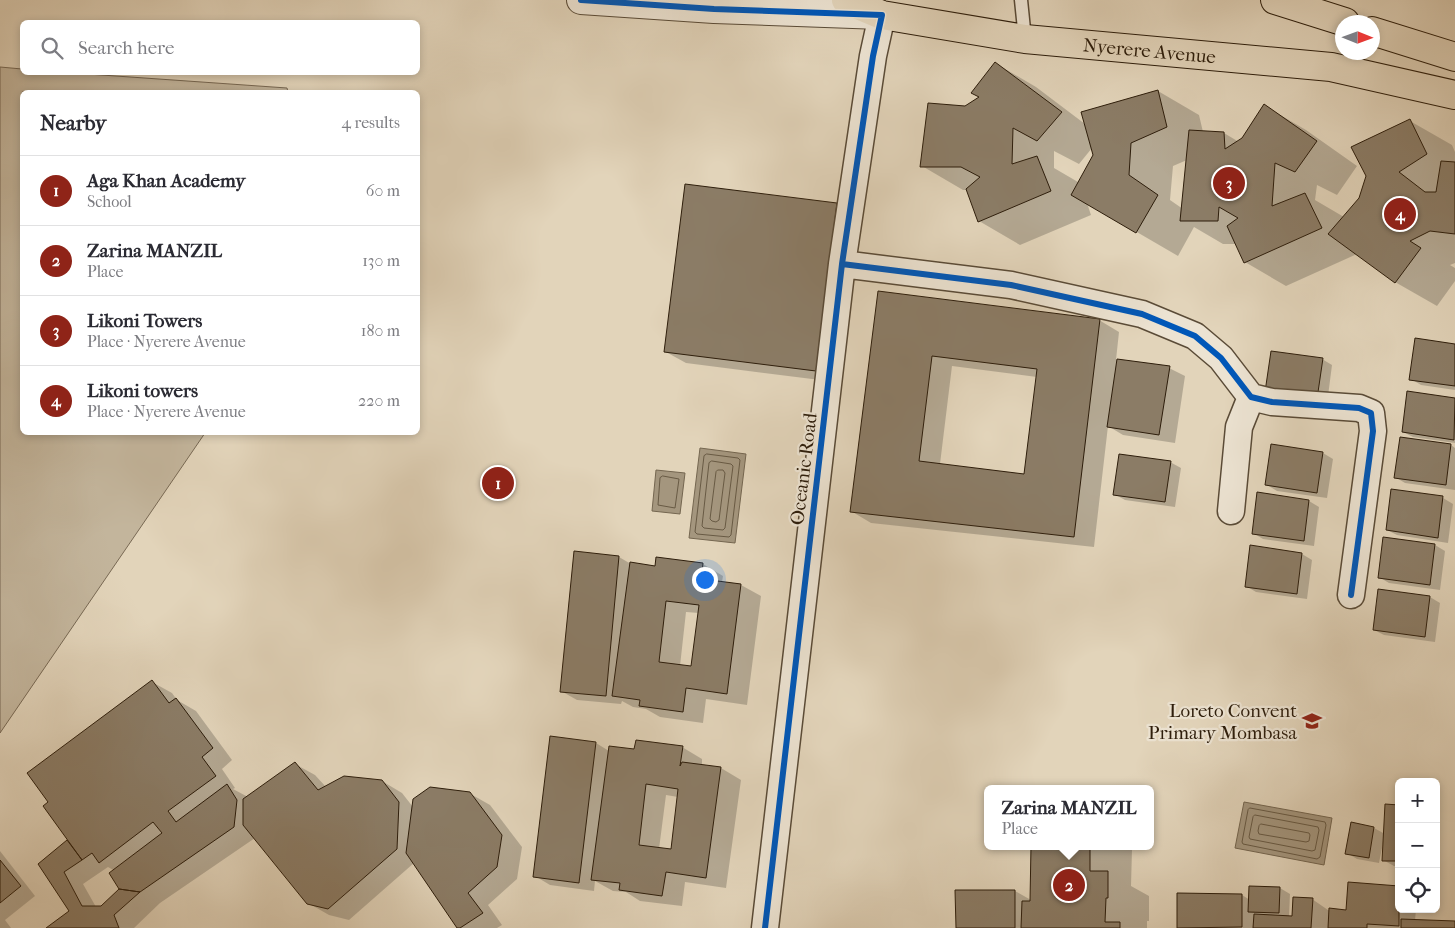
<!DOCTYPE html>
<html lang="en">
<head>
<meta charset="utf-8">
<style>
  body { margin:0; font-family:"IM FELL French Canon",serif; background:#f7f7f7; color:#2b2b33 }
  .controls { position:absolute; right:15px; bottom:15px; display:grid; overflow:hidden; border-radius:8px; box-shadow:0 2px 8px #0003 }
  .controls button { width:45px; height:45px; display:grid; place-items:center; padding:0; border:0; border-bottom:1px solid #e1e1e2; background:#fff; color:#2b2b33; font:25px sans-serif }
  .compass { position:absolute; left:1335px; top:15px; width:45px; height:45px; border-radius:50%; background:#fff; box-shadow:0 2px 8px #0003; rotate:91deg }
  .you { position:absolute; left:704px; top:579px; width:18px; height:18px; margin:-12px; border:4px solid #fff; border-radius:50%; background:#1a73e8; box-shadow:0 0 0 8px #1a73e833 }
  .badge { display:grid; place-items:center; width:32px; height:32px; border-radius:50%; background:#8f2418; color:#fff; font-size:16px; font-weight:700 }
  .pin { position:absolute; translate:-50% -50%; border:2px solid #fff; box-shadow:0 1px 5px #0006 }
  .popup { position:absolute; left:984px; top:785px; width:170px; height:65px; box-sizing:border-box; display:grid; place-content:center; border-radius:8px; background:#fff; filter:drop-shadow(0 1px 4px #0005); font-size:16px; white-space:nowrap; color:#7c7c81 }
  .popup b { font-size:19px; color:#2b2b33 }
  .popup::after { content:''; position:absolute; left:50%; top:100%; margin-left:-10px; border:10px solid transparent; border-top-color:#fff }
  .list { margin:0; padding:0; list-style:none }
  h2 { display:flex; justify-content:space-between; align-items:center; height:65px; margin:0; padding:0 20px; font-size:21px }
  h2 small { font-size:16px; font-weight:400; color:#7c7c81 }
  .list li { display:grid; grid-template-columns:32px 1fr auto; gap:15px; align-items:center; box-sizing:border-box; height:70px; padding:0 20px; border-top:1px solid #e1e1e2 }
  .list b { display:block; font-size:19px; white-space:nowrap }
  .list p { margin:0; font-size:16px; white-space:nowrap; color:#7c7c81 }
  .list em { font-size:16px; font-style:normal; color:#7c7c81 }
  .icon { flex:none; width:28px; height:28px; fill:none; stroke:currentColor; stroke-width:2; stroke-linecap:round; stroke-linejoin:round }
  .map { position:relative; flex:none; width:1455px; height:928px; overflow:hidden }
  .search { position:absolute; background:#fff; box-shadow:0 2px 8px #0003; left:20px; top:20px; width:400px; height:55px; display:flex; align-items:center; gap:12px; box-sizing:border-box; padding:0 18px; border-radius:8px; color:#7c7c81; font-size:19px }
  .panel { position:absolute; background:#fff; box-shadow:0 2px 8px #0003; left:20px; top:90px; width:400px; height:345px; border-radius:8px }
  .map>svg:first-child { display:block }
  .green { fill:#c3b59c; stroke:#786954 }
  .water { fill:#a4967e; stroke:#746650 }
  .shadow { fill:#0003; fill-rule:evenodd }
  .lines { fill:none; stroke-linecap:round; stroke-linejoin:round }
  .shore { stroke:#685a44; stroke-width:1 }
  .building { fill:#8b7c66; stroke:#2d1d0b; fill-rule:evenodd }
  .service-casing { stroke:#5a4b37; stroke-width:15 }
  .minor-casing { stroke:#5a4b37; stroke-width:29 }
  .tertiary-casing { stroke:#5a4b37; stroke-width:30 }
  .trunk-casing { stroke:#2d1d0b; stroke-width:30 }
  .service { stroke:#ece3d2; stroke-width:12 }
  .minor { stroke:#ece3d2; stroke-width:26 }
  .tertiary { stroke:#ece3d2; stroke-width:28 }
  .trunk { stroke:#e2d4ba; stroke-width:28 }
  .cycleway-casing { stroke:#ece3d2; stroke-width:9 }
  .cycleway { stroke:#0057b8; stroke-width:6 }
  .labels { text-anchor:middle; stroke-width:4.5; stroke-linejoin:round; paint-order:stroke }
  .street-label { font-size:19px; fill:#2d1d0b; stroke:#ece3d2 }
  .poi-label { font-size:19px; fill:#2d1d0b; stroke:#ece3d2; text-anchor:end }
</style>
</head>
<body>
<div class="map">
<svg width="1455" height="928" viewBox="0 0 1455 928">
  <rect width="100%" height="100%" fill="#e2d4ba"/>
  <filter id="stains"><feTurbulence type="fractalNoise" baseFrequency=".004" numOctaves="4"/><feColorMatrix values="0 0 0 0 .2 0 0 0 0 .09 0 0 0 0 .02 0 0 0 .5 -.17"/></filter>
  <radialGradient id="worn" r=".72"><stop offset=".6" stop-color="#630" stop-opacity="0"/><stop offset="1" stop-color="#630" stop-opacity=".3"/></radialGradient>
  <path class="green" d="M0,67L22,69V72L73,73L287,88L288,92H22V432L205,433L0,733Z"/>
  <path class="water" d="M700,448L746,454L735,543L689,538Z
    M656,470L685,473L680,514L652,511Z
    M1244,802L1332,818L1324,865L1235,848Z"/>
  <path class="shadow" d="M995,63L1036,87L1085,124L1158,91L1199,115L1203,132L1224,133L1239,142L1243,139L1265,106L1306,130L1357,166L1337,195L1317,185L1315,200L1344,217L1360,199L1410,121L1452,145L1455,152V263L1450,265L1455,268V281L1437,306L1395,282L1357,254L1286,286L1245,262L1236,244H1223L1194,227L1178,256L1087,203L1091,215L1020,245L979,221L968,190H963L922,166L965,107L981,98ZM1092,148L1094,155L1078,184V182L1054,168V151L1079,164ZM1187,160L1183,209L1170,200L1173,166Z
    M836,204L856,216L836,382L686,363L666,352Z
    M879,293L1099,320L1119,332L1116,360L1169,368L1185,376L1175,443L1123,435L1108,426L1094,547L871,523L851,511ZM952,366L1037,377L1025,475L940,464Z
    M1455,345V390L1421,385L1411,379Z
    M1322,359L1332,365L1327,404L1276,397Z
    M1409,393L1455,399V443L1413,437L1403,432Z
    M1401,438L1451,445L1455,448V490L1405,483L1395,477Z
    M1272,446L1323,453L1333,459L1327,498L1277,491L1267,485Z
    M1170,462L1181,468L1175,507L1125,500L1114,494Z
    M1393,491L1443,498L1453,504L1448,543L1397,535L1387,530Z
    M1258,494L1309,501L1319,507L1314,546L1263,539L1253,533Z
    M1435,545L1445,551L1440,590L1389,583L1379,577Z
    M575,553L619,557L631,564L656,567L657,558L703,564L723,576L722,582L741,585L761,596L747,705L706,699L703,723L660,717L646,709L633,707L622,701L621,704L577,700L561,691ZM686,612L699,613L692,668L680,666Z
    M1302,554L1312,560L1307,599L1256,592L1246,586Z
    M1430,597L1440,603L1435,642L1384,635L1374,630Z
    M152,682L172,693L177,700L196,711L232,760L222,769L235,788L233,789L248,797L295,764L315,775L326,787L382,781L402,793L413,807L469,793L490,805L522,847L517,879L488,905L502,925L497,928H459L414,863L349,920L329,915L308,903L255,838L160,903L134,928H48L71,911L39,864L69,840ZM108,867L115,871L120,889L102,907H96L83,884Z
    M596,743L609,751L682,747L702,759V766L721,768L741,780L726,888L685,882L682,906L640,901L626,892L613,891L595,881L594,891L550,885L535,876ZM666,795L678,797L672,851L659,849Z
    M1399,806V866H1394L1383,860L1384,843H1383L1379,863L1357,859L1347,853L1352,824L1374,828L1385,834Z
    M1032,846H1125L1132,850L1131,886L1149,896V921H1147V928H957L1015,891L1031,900Z
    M0,851L35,896L5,920L11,928H0Z
    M1280,888L1290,894L1289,917L1293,918L1312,899L1328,910L1347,911L1416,909L1415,921L1455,922V928H1178V894L1242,895L1250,900Z"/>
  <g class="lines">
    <path class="shore" d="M707,454L738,458L740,460L731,535L729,537L697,534L695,532L704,456Z
      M712,461L731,464L733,466L725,528L723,530L704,528L702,526L709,463Z
      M718,470H723L725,473L719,520L716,522L712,521L710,519L716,472Z
      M663,476L679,479L675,508L658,505L660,478Z
      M1250,808L1325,822L1326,825L1320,857L1317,859L1243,844L1242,842L1248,810Z
      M1255,815L1318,827L1319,830L1315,850L1312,851L1250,839L1249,837L1253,817Z
      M1261,824L1309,833L1310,835L1309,841L1306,842L1259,834L1258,831L1259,826Z"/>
  </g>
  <path class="building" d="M995,62L1062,112L1037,141L1013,128L1012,164L1037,156L1051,191L978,222L966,189L980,177L961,167H920L928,103L965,106L979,97L971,93Z
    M1158,90L1167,127L1131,143L1129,175L1158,195L1136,233L1071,195L1093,155L1081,112Z
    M1264,104L1317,141L1295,172L1275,163L1272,206L1305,193L1322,228L1244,263L1227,226L1238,218L1219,207L1218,221H1180L1189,130L1224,132L1225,149L1242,138Z
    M1410,119L1427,154L1399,172L1425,192H1436L1441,161L1455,162V234L1430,231L1410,241L1421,248L1395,283L1328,234L1359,198L1366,176L1351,147Z
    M685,184L837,203L816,371L664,352Z
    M878,291L1100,319L1074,537L850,512ZM932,356L1037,369L1024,474L919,461Z
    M1415,338L1455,344V386L1409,380Z
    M1271,351L1323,358L1317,399L1265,392Z
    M1117,359L1170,366L1159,435L1107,427Z
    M1407,391L1455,398L1454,440L1402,432Z
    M1400,437L1451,444L1446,485L1394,478Z
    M1271,444L1323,452L1317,493L1265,485Z
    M1119,454L1171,461L1165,502L1113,495Z
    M1391,489L1443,496L1438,538L1386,530Z
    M1257,492L1309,500L1304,541L1252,534Z
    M1383,537L1435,544L1430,585L1378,578Z
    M1250,545L1302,553L1297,594L1245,587Z
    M574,551L619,556L606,696L560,692Z
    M656,557L703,563L701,583L702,579L741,584L727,694L686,688L683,712L639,706L640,700L612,696L630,562L655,566ZM666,601L699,605L691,666L659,662Z
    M1378,589L1430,596L1425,637L1373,630Z
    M152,680L169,703L176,698L213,748L202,757L216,776L168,811L176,822L227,784L237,800L234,827L140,892L119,889L109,873L162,833L153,822L99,863L92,853L82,860L43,806L48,802L27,773Z
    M550,736L596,742L579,883L533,877Z
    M636,740L683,746L680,766L682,762L721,767L706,878L666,872L662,896L619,890L620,883L591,880L609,746L634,749ZM646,784L678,789L671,849L639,845Z
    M295,762L318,790L344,776L382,780L399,802L397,849L328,909L307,904L243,825V799Z
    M430,787L470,792L502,835L497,867L468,893L483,913L460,928H457L406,853L413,799Z
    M1385,804L1399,805V861H1382Z
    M1351,822L1374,827L1369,858L1345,854Z
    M67,840L82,860L64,872L82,906H101L119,889L140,892L114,915L119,928H46L69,911L38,864Z
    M1031,846H1090V871H1108V898H1106L1105,922H1120V928H1021L1022,901H1030Z
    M0,860L21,886L0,903Z
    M1348,882L1399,886V926L1367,924V928H1328L1329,908L1346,910Z
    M1249,886L1280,887L1279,913L1248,912Z
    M955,890H1015V928H956Z
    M1177,893L1242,894V927L1177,928Z
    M1293,897L1313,898L1311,928H1253L1254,914L1292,916Z
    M1401,919L1455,921V928H1401Z"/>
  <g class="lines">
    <defs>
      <path id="service" d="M1021,0L1025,39"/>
      <path id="minor" d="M842,264L1011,285L1142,314L1195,336L1221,358L1251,397L1272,402L1359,408L1371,413L1373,431L1351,595
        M1231,511L1239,427L1251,397
        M765,928L842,264L873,56L882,15"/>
      <path id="tertiary" d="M581,0L714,9L881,15"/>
      <g id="trunk">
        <path id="s1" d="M846,0L882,15L1025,39L1331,67L1455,95"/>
        <path d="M1275,0L1345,22"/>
        <path d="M1372,31L1455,57"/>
      </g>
    </defs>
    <use href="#service" class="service-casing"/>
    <use href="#minor" class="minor-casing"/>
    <use href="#tertiary" class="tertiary-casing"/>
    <use href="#trunk" class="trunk-casing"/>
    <use href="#service" class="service"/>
    <use href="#minor" class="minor"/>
    <use href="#tertiary" class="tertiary"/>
    <use href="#trunk" class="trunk"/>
    <defs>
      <path id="cycleway" d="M581,0L714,9L882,15L873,56L842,264L765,928
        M842,264L1011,285L1142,314L1195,336L1221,358L1251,397L1272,402L1359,408L1371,413L1373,431L1351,595"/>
    </defs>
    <use href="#cycleway" class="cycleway-casing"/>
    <use href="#cycleway" class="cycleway"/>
  </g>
  <defs>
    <symbol id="school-bare" viewBox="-9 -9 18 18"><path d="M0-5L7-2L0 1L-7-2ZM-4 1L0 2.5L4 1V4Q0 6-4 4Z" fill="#8f2418" stroke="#ece3d2" stroke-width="2.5" paint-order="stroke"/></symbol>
  </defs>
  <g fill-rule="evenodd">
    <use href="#school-bare" x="1298" y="707" width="28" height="28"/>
  </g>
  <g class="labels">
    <g class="street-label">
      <text dy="7" stroke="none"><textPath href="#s1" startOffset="309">Nyerere Avenue</textPath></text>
      <text transform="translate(803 469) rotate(-83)" y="7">Oceanic Road</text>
    </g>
    <g class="poi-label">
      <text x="1297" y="717">Loreto Convent<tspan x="1297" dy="22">Primary Mombasa</tspan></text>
    </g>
  </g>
  <rect width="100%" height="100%" filter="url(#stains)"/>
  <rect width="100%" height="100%" fill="url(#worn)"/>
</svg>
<div class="controls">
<button>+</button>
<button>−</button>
<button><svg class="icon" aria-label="locate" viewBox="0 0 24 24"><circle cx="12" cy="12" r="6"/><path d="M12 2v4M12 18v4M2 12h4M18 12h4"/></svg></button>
</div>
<svg class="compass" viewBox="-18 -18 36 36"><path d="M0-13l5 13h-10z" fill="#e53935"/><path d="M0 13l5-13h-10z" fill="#7c7c81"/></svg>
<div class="you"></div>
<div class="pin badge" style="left:498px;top:483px">1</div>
<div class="pin badge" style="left:1069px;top:885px">2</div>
<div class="popup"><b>Zarina MANZIL</b>Place</div>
<div class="pin badge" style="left:1229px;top:183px">3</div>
<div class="pin badge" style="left:1400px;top:214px">4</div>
<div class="search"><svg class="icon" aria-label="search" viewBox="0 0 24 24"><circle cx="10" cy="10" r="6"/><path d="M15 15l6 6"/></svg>Search here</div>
<section class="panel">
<h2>Nearby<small>4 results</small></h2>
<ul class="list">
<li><span class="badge">1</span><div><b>Aga Khan Academy</b><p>School</p></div><em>60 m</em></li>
<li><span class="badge">2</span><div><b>Zarina MANZIL</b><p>Place</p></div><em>130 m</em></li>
<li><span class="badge">3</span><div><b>Likoni Towers</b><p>Place · Nyerere Avenue</p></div><em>180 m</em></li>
<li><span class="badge">4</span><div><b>Likoni towers</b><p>Place · Nyerere Avenue</p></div><em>220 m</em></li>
</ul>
</section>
</div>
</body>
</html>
